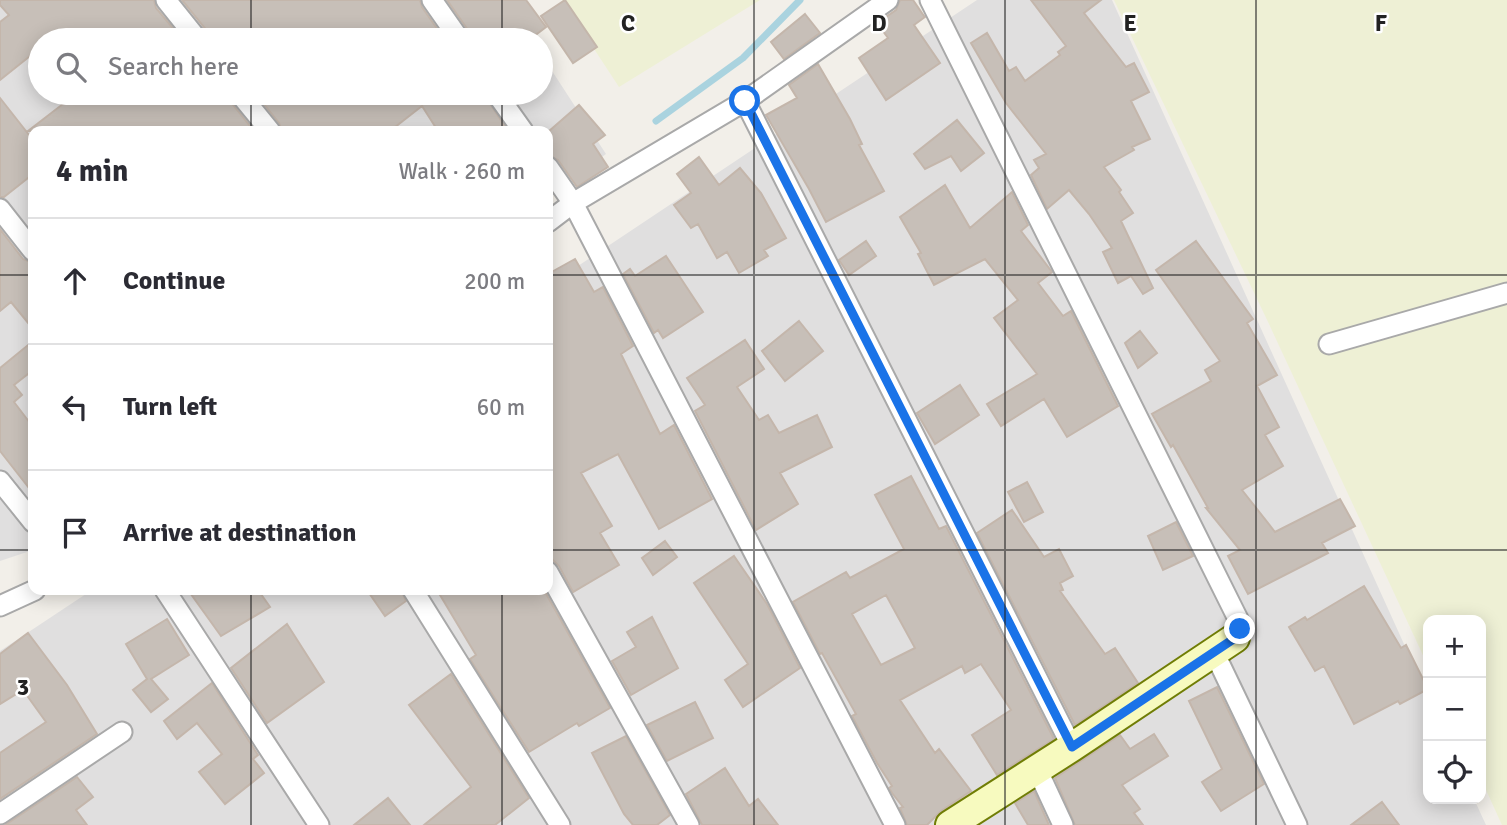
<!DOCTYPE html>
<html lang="en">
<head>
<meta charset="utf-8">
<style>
  body { margin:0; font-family:Signika,sans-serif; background:#f2f2f3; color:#2b2b33 }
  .controls { position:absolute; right:21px; bottom:21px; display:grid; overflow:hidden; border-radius:14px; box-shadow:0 4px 18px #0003 }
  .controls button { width:63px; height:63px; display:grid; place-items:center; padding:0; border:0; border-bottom:2px solid #e1e1e2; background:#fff; color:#2b2b33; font:35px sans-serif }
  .stop { position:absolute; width:21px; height:21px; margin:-16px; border:5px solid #1a73e8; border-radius:50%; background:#fff }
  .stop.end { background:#1a73e8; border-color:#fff; box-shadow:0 2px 7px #0008 }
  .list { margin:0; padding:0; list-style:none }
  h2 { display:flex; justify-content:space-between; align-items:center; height:91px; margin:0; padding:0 28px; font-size:30px }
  h2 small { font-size:23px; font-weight:400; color:#7c7c81 }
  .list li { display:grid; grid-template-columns:46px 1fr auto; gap:21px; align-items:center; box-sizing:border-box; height:126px; padding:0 28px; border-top:2px solid #e1e1e2 }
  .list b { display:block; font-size:26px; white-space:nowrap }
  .list em { font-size:23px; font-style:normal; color:#7c7c81 }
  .icon { flex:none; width:38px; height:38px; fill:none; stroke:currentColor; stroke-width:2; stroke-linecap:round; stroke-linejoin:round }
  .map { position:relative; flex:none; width:1507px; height:825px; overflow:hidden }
  .search { position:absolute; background:#fff; box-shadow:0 4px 18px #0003; left:28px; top:28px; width:525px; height:77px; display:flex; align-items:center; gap:18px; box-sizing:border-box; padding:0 24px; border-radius:38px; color:#7c7c81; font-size:26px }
  .panel { position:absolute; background:#fff; box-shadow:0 4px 18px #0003; left:28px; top:126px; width:525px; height:469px; border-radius:14px }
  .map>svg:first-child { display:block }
  .residential { fill:#e0dfdf }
  .farmland { fill:#eef0d5 }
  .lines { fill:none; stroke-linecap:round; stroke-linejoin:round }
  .stream { stroke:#aad3df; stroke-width:7 }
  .building { fill:#c7bfb8; stroke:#c4b6ab; stroke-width:2; fill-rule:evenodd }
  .street-casing { stroke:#a9a9a9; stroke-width:23 }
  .secondary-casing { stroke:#707d05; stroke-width:32 }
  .street { stroke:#fff; stroke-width:19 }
  .secondary { stroke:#f7fabf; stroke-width:28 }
  .route { stroke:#1a73e8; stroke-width:9 }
  .grid { fill:none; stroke:#222; stroke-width:2; stroke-opacity:0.55 }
  .grid-label { font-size:23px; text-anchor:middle; font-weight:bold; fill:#222; stroke:#fff; stroke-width:5; stroke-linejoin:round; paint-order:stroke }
</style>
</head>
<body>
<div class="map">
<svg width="1507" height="825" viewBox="0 0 1507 825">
  <rect width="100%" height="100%" fill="#f2efe9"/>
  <path class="residential" d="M0,0H506L532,40H40V93H541V54L606,154L548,196V131H33V550L0,561Z
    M977,0H1112L1428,697V799H1474L1486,825H0V651L92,590H548V286Z"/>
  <path class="farmland" d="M562,0H760L619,87Z
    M1114,0H1507V825H1502L1481,779V620H1428V666L1269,324Z"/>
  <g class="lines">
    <path class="stream" d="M656,121L743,58L800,0"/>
  </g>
  <path class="building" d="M0,0H154L156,8L183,40H40V48L0,80V22L9,15L0,5Z
    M182,0H420L422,7L445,40H210L208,32Z
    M447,0H526L546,27L529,40H472L470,33Z
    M565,0L597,47L573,63L541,16Z
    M900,0H913L924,16L925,17L914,25L940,63L886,100L859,58L888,38L877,23L896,10Z
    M1031,0H1101L1084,13L1126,67L1134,63L1149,92L1131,101L1150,139L1132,147L1134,150L1104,167L1121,190L1119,192L1133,213L1121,221L1153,288L1143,294L1131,276L1118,283L1103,252L1112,248L1089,214L1069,190L1047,209L1031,175L1039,168L1034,160L1046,154L1006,103L971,43L987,33L1009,71L1016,67L1025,81L1060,55L1058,52L1066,46Z
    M805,14L820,33L784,59L771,42Z
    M818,64L850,119L862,144L859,145L884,191L826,222L809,189L766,115L797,98L789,85Z
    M73,93H227L230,101L254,131H28L63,104L61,102Z
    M255,93H483L508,131H438L422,106L390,131H282L279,123Z
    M0,98L33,140V174L4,197H0Z
    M579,105L605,135L593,144L608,167L577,187L558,160L548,155V132Z
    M957,120L984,153L961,171L951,156L925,169L914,154Z
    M699,157L719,185L740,168L761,193L786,238L764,250L768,256L739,273L727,252L717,258L698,224L691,228L674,205L691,193L677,174Z
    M945,185L970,228L1012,192L1028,225L1021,231L1052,272L1038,283L1063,316L1071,311L1118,406L1067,437L1044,399L1001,426L987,404L1037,374L994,318L1018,300L985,259L934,285L918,254L921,253L900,217Z
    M0,229L23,259L33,263V329L11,302L0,311Z
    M866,241L876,256L849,275L839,260Z
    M1196,241L1253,319L1247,323L1277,375L1257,386L1279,427L1265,435L1283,466L1242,490L1275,532L1340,499L1355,526L1322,543L1328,553L1248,594L1228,556L1240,550L1206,508H1208L1173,445L1171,447L1152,414L1211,381L1205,370L1220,361L1156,270Z
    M666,256L703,312L663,338L658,330L654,333L623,274L630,269L635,276Z
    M575,259L594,292L603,287L633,346L621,354L660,434L674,425L712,499L659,529L618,454L581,473L612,526L600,533L619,565L573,592L559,566L548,555V274Z
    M799,321L823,351L785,381L762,351Z
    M1140,331L1157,353L1138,368L1125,343Z
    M745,340L764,369L737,387L759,420L768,415L779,433L817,415L832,447L780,473L798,504L756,530L695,411L705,405L687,378Z
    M33,341V370L14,385L22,395L14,402L33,427V493L0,451V368Z
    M960,385L979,415L935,444L917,413Z
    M911,476L939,529L946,526L1054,739L997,775L972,735L1011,710L981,664L965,673L962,666L900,700L935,753L939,749L971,791L941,811L927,825H907L900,808L903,807L892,793L889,788L892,786L877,763L852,716L856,714L822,653L820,654L793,602L846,572L850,578L904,549L875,495ZM886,595L915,648L881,665L852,614Z
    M1027,482L1043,512L1024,522L1008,492Z
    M1012,510L1044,557L1059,549L1073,576L1060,583L1063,590L1060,591L1105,654L1115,648L1138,683L1075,725L977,533Z
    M1176,522L1193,556L1163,570L1148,536Z
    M665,541L677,557L653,575L642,558Z
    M734,556L767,604L800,668L743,707L725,680L748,664L694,583Z
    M1364,586L1401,648L1406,645L1428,689L1400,704L1398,701L1354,724L1324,666L1315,671L1289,627L1305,617L1307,620Z
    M188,590H258L270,607L221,636Z
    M367,590H401L406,601L385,616Z
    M437,590H544L610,708L579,726L577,723L529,752L470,659L476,655Z
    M652,617L678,668L631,695L612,661L636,647L627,632Z
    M167,619L189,655L151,679L168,699L151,712L133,690L147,679L126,644Z
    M287,624L324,682L267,723L231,668Z
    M28,633L67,685L97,734L0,799V753L46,722L23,690L0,704V654Z
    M451,674L529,798L495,825H424L471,787L409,705Z
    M212,683L258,755L253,759L264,773L225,804L199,772L222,754L197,723L177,739L164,721Z
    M1217,687L1264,784L1221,811L1202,782L1222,769L1189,701Z
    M695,702L713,738L667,761L647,725Z
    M1154,734L1168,756L1122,785L1140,809L1134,813L1143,825H1075L1055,778L1120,735L1130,749Z
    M626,736L670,815L657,825H633L624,814L592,753Z
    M725,768L749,806L758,799L778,825H702L686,794Z
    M77,777L93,797L76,810L87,825H5Z
    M1034,791L1049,825H1028L1015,803Z
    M388,798L410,825H354Z
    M1382,802L1399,825H1351Z"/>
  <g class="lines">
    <defs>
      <path id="street" d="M166,0L198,40
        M432,0L460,40
        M930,0L1238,619L1240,629L1235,638
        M239,93L270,131
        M496,93L523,131
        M745,101L1072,747
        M548,167L573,203L895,825
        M0,209L33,251
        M548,222L573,203L745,101L888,0
        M1329,344L1507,293
        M0,481L33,522
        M548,572L689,825
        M165,590L319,825
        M413,590L560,825
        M0,606L35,590
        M1214,652L1297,825
        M1037,769L1063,825
        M0,814L122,732"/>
      <path id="secondary" d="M950,825L1072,747L1235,638"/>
    </defs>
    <use href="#street" class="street-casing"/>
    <use href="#secondary" class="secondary-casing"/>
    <use href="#street" class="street"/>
    <use href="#secondary" class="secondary"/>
  </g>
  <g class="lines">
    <path class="route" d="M745,101L1072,747L1235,638L1240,629"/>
  </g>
  <path class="grid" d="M251,0V40M502,0V40M754,0V825M1005,0V825M1256,0V825M251,93V131M502,93V131M0,275H33M548,275H1507M0,550H33M548,550H1507M251,590V825M502,590V825"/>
  <g class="grid-label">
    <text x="628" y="31">C</text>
    <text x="879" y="31">D</text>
    <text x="1130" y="31">E</text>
    <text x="1381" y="31">F</text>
    <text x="23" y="695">3</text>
  </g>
</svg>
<div class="controls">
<button>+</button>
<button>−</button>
<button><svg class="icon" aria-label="locate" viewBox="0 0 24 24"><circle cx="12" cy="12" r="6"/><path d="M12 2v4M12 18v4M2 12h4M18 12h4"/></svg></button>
</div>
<div class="stop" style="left:745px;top:101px"></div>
<div class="stop end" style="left:1240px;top:629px"></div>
<div class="search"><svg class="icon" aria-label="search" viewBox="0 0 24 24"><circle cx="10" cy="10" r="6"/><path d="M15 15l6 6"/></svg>Search here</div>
<section class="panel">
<h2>4 min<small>Walk · 260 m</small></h2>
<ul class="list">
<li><svg class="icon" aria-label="ahead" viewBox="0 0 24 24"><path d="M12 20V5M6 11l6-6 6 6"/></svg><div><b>Continue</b></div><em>200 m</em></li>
<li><svg class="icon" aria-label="left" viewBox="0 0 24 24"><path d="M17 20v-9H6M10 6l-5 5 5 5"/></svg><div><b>Turn left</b></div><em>60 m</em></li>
<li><svg class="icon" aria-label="arrive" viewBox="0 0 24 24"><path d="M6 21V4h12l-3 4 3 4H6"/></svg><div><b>Arrive at destination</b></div></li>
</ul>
</section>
</div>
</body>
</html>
